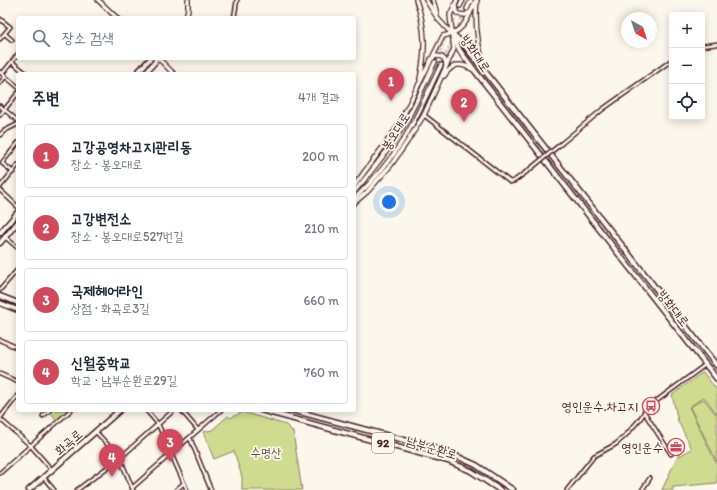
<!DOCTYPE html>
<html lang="ko">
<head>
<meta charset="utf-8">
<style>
  body { margin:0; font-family:Itim,"Poor Story",sans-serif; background:#f2f2f3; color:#1f2937 }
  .controls { position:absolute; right:12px; top:12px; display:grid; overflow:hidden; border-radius:4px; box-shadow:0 2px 10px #0003 }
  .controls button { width:36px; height:36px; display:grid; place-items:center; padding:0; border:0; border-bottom:1px solid #e0e1e3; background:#fff; color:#1f2937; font:20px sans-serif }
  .compass { position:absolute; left:621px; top:12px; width:36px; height:36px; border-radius:50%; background:#fff; box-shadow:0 2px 10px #0003; rotate:141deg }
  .you { position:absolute; left:389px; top:202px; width:14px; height:14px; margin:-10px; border:3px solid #fff; border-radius:50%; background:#1a73e8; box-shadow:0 0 0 6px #1a73e833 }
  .badge { display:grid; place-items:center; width:26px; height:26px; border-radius:50%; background:#d1495b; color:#fff; font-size:13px; font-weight:700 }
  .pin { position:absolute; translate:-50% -33px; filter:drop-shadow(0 1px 2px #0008) }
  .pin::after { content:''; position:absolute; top:21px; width:14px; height:12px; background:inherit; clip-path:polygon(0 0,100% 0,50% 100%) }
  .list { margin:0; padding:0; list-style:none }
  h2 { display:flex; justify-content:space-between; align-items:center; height:52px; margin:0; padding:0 16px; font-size:17px }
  h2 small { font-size:13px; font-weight:400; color:#747a83 }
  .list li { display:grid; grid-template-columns:26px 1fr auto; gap:12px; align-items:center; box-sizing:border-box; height:64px; margin:0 8px 8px; padding:0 8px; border:1px solid #e0e1e3; border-radius:4px }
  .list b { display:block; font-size:15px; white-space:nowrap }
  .list p { margin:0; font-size:13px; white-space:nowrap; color:#747a83 }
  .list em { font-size:13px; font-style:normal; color:#747a83 }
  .icon { flex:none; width:22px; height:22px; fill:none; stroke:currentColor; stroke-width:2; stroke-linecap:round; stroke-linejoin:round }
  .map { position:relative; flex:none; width:717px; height:490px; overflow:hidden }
  .search { position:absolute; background:#fff; box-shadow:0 2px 10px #0003; left:16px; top:16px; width:340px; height:44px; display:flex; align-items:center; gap:10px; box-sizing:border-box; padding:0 14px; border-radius:4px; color:#747a83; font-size:15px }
  .panel { position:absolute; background:#fff; box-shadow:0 2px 10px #0003; left:16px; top:72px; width:340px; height:340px; border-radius:4px }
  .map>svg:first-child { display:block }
  .green { fill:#cfdc90; stroke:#8c7e5e }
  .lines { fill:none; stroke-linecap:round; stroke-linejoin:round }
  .tertiary-tunnel { stroke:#d8ccc5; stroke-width:3.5; stroke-dasharray:3.5 2; stroke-linecap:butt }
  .minor-casing { stroke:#4a1f2b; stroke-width:5.5 }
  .tertiary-casing { stroke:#4a1f2b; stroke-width:6 }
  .secondary-casing { stroke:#4a1f2b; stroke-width:7 }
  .primary-casing { stroke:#4a1f2b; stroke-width:7 }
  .minor { stroke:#fbf7ec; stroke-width:2.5 }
  .tertiary { stroke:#fbf7ec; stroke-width:3.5 }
  .secondary { stroke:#fbf7ec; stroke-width:4 }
  .primary { stroke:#fbf7ec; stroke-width:4 }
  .minor-bridge-casing { stroke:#4a1f2b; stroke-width:5.5; stroke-linecap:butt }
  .minor-bridge { stroke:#fbf7ec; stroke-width:2.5 }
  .labels { text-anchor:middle; stroke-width:3.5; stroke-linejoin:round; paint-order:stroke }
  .shield { fill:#fbf7ec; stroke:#7f6065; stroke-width:1 }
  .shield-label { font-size:12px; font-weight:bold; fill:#4a1f2b }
  .street-label { font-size:13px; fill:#4a1f2b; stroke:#fbf7ec }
  .poi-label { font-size:13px; fill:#4a1f2b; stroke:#fbf7ec; text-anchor:end }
  .park-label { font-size:13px; fill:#6b4e44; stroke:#fbf7ec }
</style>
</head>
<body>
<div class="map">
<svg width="717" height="490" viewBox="0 0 717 490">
  <rect width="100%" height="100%" fill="#fbf7ec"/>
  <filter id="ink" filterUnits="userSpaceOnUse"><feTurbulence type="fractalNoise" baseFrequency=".025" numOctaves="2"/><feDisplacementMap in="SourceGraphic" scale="8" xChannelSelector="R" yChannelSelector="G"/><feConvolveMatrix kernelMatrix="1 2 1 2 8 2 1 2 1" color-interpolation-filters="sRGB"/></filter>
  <g filter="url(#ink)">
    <path class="green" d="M703,372L717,390V414L704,397L689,407L717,465V483L673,487V490H662L677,457L692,449L678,421L672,395Z
      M704,399L717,416V462L690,407Z
      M52,410H69L57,420L51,413Z
      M243,412L286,425L293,432L302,490H242V477L234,451L214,459L203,432L212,430L228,416L230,418Z"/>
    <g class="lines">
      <path class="tertiary-tunnel" d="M451,27L460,6
        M456,31L467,9
        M435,62L447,34
        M441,65L453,39"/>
      <defs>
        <path id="minor" d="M234,18L237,0
          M0,19L10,27L0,39
          M5,34L12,40
          M702,46L717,44
          M12,62L27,74
          M0,72L18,87
          M2,74L18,54
          M0,83L5,77
          M0,106L18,121
          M0,115L18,93
          M424,115L510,182L514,181L529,170
          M0,135L4,131L18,124
          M562,143L603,109L672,60
          M13,172L2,163L18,143
          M0,187L18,165
          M0,190L18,207
          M5,237L18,248
          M0,290L18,269
          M0,340L18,348
          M0,374L18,382
          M146,410L158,424L187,490
          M181,410L198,430
          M644,412L671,454
          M43,416L49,411
          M0,418L18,395
          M0,419L31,446L52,470
          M96,432L120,458L133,490
          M190,438L211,490
          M0,473L71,410
          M44,478L54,490
          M132,488L221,410
          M77,490L120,458L174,410
          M176,490L184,483
          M567,490L594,456L616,444L626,435L640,419L647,408L705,365
          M642,490L650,478"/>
        <path id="tertiary" d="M98,0L117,18
          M416,0C426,28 426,51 420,79
          M426,0L438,19L451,33
          M433,0L437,14
          M477,1C474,25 478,47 485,71
          M455,5L456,12L458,14L465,15L470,12
          M460,6L463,0
          M467,9L471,0
          M186,18L188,9V0
          M158,58L174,74
          M431,59L436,56C443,56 446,59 446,66
          M444,76C453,63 460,62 474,70
          M354,186L397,128L443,36C465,32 468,18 476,0
          M354,192C371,172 388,151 402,128C415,107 424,84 435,62
          M354,199C373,181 391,160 405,137C419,114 429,89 441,65
          M354,203L367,192L391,165L407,142L424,115L454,49L450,15L457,0"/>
        <path id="secondary" d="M136,74L151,58
          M144,74L155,62L156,58
          M0,233L18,212
          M0,243L18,222"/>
        <path id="primary" d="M452,34L460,51L475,71L717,379
          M455,36L465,46L717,366
          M0,296L18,303
          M0,303L18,310
          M261,410L448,461L471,471L500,490
          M292,410L445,451L476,465L513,490
          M29,490L120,410"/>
      </defs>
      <use href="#minor" class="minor-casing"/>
      <use href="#tertiary" class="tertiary-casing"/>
      <use href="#secondary" class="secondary-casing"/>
      <use href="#primary" class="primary-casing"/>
      <use href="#minor" class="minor"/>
      <use href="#tertiary" class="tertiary"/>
      <use href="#secondary" class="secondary"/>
      <use href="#primary" class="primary"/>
      <defs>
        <path id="minor-bridge" d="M529,170L562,143"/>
      </defs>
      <use href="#minor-bridge" class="minor-bridge-casing"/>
      <use href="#minor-bridge" class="minor-bridge"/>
    </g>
  </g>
  <defs>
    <symbol id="bus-ring" viewBox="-11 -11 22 22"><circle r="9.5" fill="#fbf7ec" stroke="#d1495b" stroke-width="1.5"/><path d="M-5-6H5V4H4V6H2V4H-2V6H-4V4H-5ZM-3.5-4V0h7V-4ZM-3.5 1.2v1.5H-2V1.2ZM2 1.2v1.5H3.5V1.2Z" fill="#d1495b"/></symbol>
    <symbol id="office-ring" viewBox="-11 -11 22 22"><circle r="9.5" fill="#fbf7ec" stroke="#d1495b" stroke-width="1.5"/><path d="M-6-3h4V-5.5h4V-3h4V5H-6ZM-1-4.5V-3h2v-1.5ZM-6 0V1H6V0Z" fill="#d1495b"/></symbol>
  </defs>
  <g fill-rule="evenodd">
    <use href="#bus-ring" x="641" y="396" width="20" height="20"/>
    <use href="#office-ring" x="666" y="437" width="20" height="20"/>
  </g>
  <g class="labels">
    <rect class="shield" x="372" y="433" width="22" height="20" rx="3"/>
    <g class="shield-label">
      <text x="383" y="447">92</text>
    </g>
    <g class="street-label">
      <text transform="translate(476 53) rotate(56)" y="5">방화대로</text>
      <text transform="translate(395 131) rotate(-58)" y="5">봉오대로</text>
      <text transform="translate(674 308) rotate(52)" y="5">방화대로</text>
      <text transform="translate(68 442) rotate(-41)" y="5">화곡로</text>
      <text transform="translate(432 447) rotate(17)" y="5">남부순환로</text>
    </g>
    <g class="poi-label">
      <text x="638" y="411">영인운수.차고지</text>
      <text x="663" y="452">영인운수</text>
    </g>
    <g class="park-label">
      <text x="266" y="457">수명산</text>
    </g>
  </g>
</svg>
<div class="controls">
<button>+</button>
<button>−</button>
<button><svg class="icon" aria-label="locate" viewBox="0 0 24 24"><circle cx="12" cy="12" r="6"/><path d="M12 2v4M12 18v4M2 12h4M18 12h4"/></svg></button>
</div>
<svg class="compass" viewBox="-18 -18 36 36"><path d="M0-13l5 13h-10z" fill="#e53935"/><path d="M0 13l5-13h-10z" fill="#747a83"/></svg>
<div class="you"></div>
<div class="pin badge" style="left:391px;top:101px">1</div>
<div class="pin badge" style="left:464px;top:122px">2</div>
<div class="pin badge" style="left:170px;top:462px">3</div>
<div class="pin badge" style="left:112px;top:477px">4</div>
<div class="search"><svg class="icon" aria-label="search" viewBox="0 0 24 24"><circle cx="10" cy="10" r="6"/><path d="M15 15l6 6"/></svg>장소 검색</div>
<section class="panel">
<h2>주변<small>4개 결과</small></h2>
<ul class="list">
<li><span class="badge">1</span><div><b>고강공영차고지관리동</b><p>장소 · 봉오대로</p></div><em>200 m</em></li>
<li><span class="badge">2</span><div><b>고강변전소</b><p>장소 · 봉오대로527번길</p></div><em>210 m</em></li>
<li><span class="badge">3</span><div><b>국제헤어라인</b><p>상점 · 화곡로3길</p></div><em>660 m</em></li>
<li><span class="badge">4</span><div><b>신월중학교</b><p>학교 · 남부순환로29길</p></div><em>760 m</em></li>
</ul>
</section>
</div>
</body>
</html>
